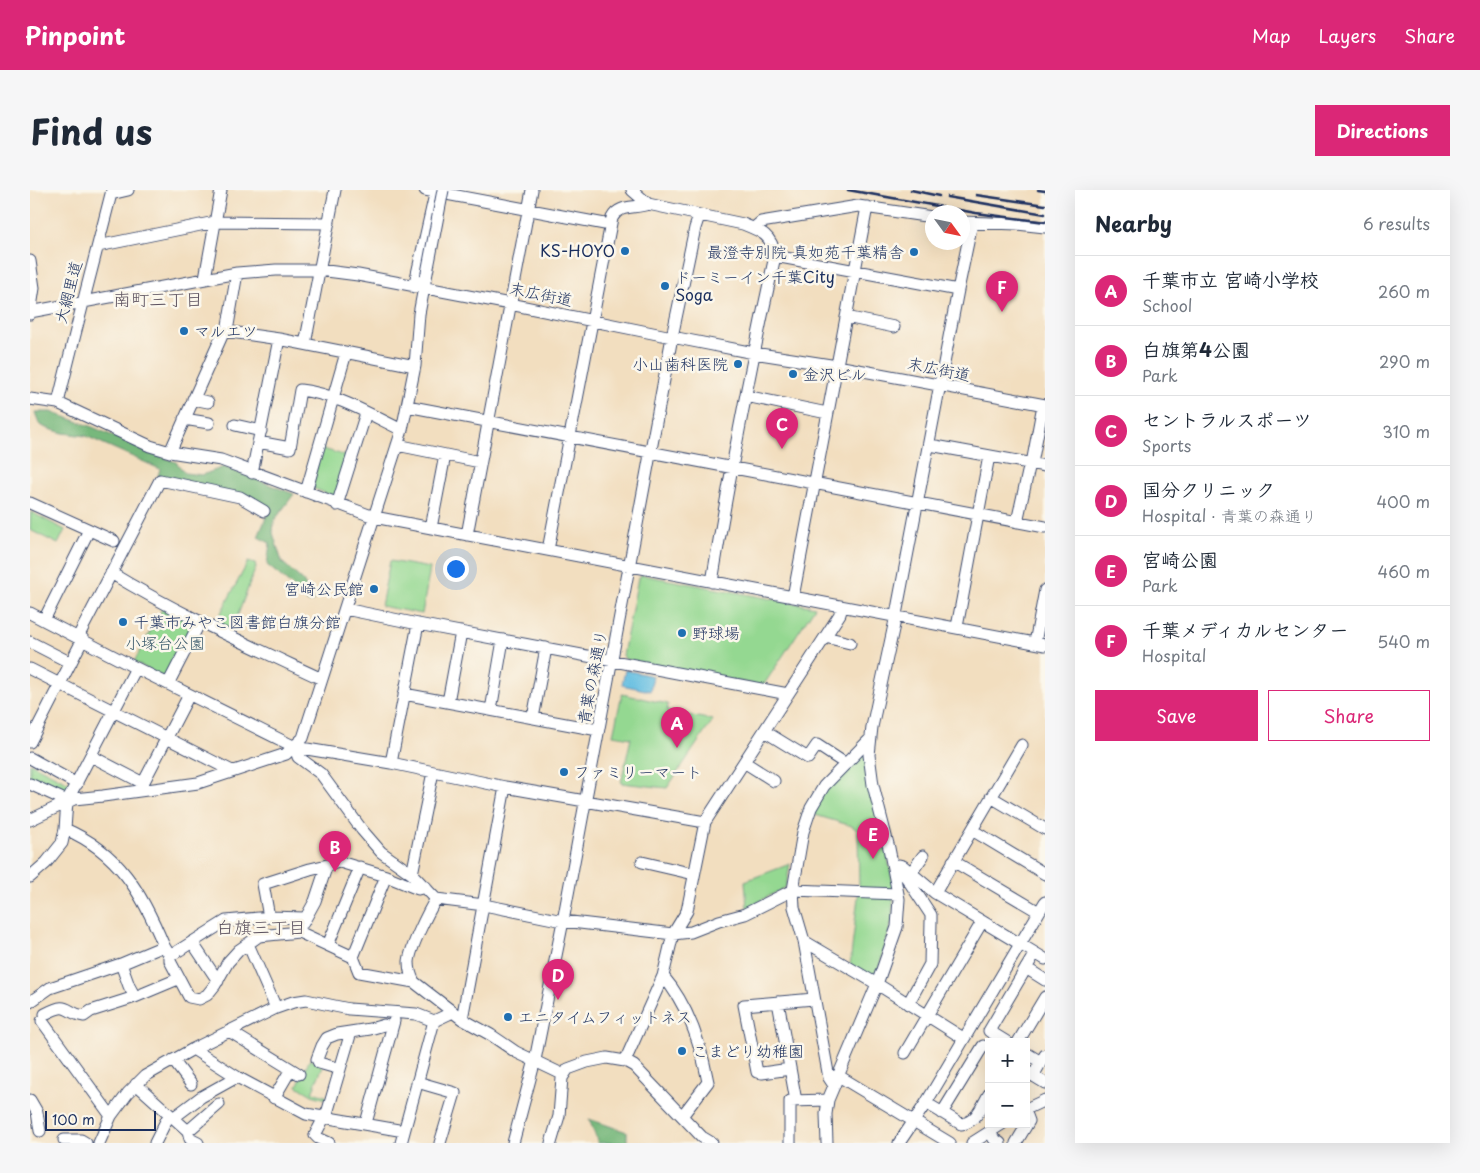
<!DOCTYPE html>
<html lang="en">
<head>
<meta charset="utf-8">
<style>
  body { margin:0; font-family:"Playpen Sans","Klee One",sans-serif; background:#f6f6f7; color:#1f2937 }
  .controls { position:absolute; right:15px; bottom:15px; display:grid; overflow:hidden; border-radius:0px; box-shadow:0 5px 20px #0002 }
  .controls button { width:45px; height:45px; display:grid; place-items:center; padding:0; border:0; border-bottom:1px solid #e0e1e3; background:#fff; color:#1f2937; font:25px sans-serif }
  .compass { position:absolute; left:895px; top:15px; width:45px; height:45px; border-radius:50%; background:#fff; box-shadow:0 5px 20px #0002; rotate:123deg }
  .scale { position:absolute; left:15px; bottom:12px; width:111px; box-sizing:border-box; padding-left:5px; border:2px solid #1b2f5e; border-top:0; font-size:14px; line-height:18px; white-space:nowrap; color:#1b2f5e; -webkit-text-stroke:4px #fbf7ec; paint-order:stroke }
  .you { position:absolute; left:425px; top:378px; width:18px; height:18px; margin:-12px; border:4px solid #fff; border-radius:50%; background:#1a73e8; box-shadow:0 0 0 8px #1a73e833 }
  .badge { display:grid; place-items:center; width:32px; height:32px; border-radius:50%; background:#db2777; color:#fff; font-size:16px; font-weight:700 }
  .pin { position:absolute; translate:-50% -41px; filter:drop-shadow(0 1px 2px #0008) }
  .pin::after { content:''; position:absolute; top:26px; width:18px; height:15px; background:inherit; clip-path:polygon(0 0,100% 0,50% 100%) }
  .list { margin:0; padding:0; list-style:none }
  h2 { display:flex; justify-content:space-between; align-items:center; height:65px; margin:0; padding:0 20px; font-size:21px }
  h2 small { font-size:16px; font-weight:400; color:#747a83 }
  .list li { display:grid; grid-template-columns:32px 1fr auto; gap:15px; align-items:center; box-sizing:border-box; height:70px; padding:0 20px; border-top:1px solid #e0e1e3 }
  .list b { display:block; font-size:19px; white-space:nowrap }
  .list p { margin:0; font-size:16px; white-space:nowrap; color:#747a83 }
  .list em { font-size:16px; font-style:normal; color:#747a83 }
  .actions { display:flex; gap:10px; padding:15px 20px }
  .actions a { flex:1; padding:11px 0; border:1px solid #db2777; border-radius:0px; text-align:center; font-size:18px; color:#db2777 }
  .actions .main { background:#db2777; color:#fff }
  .map { position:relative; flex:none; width:1015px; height:953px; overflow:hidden; border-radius:0px }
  header { display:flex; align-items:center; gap:30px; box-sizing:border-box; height:70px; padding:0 25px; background:#db2777; color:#fff }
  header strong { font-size:24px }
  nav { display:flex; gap:28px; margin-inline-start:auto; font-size:18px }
  .intro { display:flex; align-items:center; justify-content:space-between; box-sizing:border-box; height:120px; padding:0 30px }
  h1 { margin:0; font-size:35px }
  .button { padding:12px 22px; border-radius:0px; background:#db2777; color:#fff; font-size:18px; font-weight:700 }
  main { display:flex; gap:30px; padding:0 30px }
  aside { flex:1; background:#fff; border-radius:0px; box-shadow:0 5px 20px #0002 }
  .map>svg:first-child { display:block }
  .green { fill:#94d891; stroke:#588478 }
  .forest { fill:#77b87b; stroke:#49746c }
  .water { fill:#63bee1; stroke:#3f76a0 }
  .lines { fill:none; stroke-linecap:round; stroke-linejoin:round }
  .minor-casing { stroke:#3b496d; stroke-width:13 }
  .minor { stroke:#fff; stroke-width:11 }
  .rail { stroke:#1b2f5e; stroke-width:2.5 }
  .minor-bridge-casing { stroke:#3b496d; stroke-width:13; stroke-linecap:butt }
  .minor-bridge { stroke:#fff; stroke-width:11 }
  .poi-dot { fill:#1f6fb2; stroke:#fbf7ec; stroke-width:2 }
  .labels { text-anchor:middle; stroke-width:5; stroke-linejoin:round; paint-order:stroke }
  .poi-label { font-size:16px; fill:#1b2f5e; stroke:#fbf7ec; text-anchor:start }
  .street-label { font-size:16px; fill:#1b2f5e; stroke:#fbf7ec }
  .park-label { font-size:16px; fill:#39596b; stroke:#fbf7ec }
  .neighbourhood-label { font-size:18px; fill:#5d5360; stroke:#fbf7ec }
</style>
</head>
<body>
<header>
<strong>Pinpoint</strong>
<nav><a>Map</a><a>Layers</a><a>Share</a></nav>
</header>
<div class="intro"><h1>Find us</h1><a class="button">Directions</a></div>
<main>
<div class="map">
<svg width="1015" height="953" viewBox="0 0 1015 953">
  <rect width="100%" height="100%" fill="#fbf7ec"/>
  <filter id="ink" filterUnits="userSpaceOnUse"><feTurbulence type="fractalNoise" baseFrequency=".02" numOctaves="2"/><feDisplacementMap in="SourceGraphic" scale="10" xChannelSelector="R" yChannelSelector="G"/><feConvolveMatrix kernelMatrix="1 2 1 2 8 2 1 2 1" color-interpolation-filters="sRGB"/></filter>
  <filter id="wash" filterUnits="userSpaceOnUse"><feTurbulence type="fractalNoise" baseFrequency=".0096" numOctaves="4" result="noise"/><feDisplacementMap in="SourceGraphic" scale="20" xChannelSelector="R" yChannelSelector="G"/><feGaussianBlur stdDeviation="1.12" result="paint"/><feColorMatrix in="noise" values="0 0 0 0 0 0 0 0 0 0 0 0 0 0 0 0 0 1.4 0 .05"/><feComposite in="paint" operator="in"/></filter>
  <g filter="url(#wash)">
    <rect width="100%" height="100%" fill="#f2debf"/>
    <path class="green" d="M290,258L320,267L305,307L283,298Z
      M1,322L35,340L28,354L0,340Z
      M360,371L400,378L392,424L351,416Z
      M218,372L225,374L226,377L201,443L185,434Z
      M612,385L785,417L733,496L595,469L593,465L608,388Z
      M133,417L166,433L135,488L104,472Z
      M592,504L638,514L637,521L683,530L637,598L591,593L601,548L583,545Z
      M831,561L836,564L864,698L862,731L847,785L841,788L820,775L829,698L828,641L822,636L782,624L797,596Z
      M0,573L43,595L37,605L0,591Z
      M760,674L756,697L717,718L715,691Z
      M280,869L293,876L282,902L296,906V909L282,905L267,896Z"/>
    <path class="forest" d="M5,222H21L60,236L120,262L146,272L155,283L172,285L194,277L264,304L244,331L243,343L252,372L273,391L284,411L278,413L260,394L237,375L240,353L228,347L238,323V318L128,286L130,279L56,246L33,243L16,238L9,234Z
      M559,929L597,942V953H568Z"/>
    <path class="water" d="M595,480L623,486L620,501L592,495Z"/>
  </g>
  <g filter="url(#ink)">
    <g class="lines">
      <defs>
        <path id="minor" d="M395,0L580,35
          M602,0L618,14L713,34C731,41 742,45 745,66C721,174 700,282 682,392
          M81,4L98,0
          M932,32L987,34L1015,37
          M724,38L731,32L828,16L902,27
          M68,56L185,32L299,33
          M745,66L928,100
          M0,71L4,98L0,124
          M175,88L191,0
          M384,97L406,0
          M0,122L207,83L246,80H289L328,85L480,114L642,147L724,163L807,176L1015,215
          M816,127L864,137
          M197,141L207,83
          M275,154L305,0
          M716,206L797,223
          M0,209L28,213L120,256L140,262L191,270L344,327L1015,455
          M163,209L178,212
          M28,213C45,142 64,71 82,0
          M377,216L1015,337
          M154,229L179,233
          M205,235L231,241
          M228,252L260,258L270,200C306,204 339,224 372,240
          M367,255L450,272
          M900,255L1015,276
          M140,262L194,141L249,149L385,176
          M222,283L249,149
          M276,302L316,163
          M0,313L84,351
          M307,315L336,223
          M987,332L1000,273L1003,268L1013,215
          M401,338L415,265
          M437,345L502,0
          M518,360L582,28C589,14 605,19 618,14
          M81,383C148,424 221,456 292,489
          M763,407L837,17
          M315,419L388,434L758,504
          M0,423L106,478L265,557L361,573L475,597L675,632
          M14,430L59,340
          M927,437L959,266
          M48,447L130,290L210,307L234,321
          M795,447L820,453
          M0,452L41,473
          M1005,453L1015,400
          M0,479L202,581
          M138,494L170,432
          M374,504L568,540
          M418,512L431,442
          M461,520L473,450
          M503,528L516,458
          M734,541L778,568L787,555L816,574
          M0,552L53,449
          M265,557L268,567L291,584L332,640L351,662L382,684L406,709L454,715L533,731L643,744L661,742L689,731L715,724L763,700L868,704
          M61,566L113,593
          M0,568L47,594
          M714,572L744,591
          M361,573L388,434
          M0,594L37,611
          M109,601L159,505
          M961,607L1015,639
          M0,630L44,609L73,606L168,593L256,564L273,548L372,240L385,176L389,124L395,92
          M35,639C89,662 112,703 134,756
          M942,640L1015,684
          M923,671L1009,722
          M612,672L664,684
          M863,677L869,675L873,676L905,703L1015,769
          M870,682L876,687L901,725V731L900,774L878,814
          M881,683L893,666
          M382,684L403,582
          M356,686L323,767L329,782L384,792L432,829L461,845L486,862L534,885
          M0,687L16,673L32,653L35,639L37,611L106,478
          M905,703L992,555
          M239,727L233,694L280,679L310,672L356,686L388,699L396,697
          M275,728L239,727L196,731L140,766V771L159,807L169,809L177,805L185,795L198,772L209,760L229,746L269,742L323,767
          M273,733L285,711L297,675
          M774,751L847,794L933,848
          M162,752L188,791
          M218,754L246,818
          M298,755L330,677
          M91,774L99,796L105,807
          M996,778L1015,790
          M633,786C658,815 671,855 678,892L652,926
          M384,792C381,786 379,779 379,772C380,758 398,722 406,709
          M0,812L20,798L91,774L134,756L140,766
          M748,812L766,911
          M15,824C41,810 33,823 54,826L61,821L105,807L148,789
          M432,829L475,597
          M12,831L81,926
          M199,841L269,884
          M977,852L959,841L1005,763
          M988,852L1015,807
          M163,859L207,887L276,924L374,941
          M875,863L952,732
          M996,863L1011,872
          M143,870L161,894
          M595,871L633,786L643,744L657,721L675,632L810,424L812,417
          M310,879L289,873L287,869L292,856L297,848L307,844L340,839L354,835L362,837
          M760,879L732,883L727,882L714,815L784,809
          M997,882L1015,893
          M807,885L920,953
          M1003,886L1015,865
          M387,892L425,903L410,953
          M106,894L158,941L189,914
          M803,894L799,888L774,751L764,717L763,700L773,642L781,618L794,596L841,548
          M244,908L261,879
          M0,910L7,922L10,941
          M896,913L931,934C946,933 952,916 959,904
          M996,919L1015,910
          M912,923L953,856
          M143,928L171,907L207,887
          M336,933L364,831
          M158,941L160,949L168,953
          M960,942L964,949L970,953
          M34,950H51L56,953
          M69,953L81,926L98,903L115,886L163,859L246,818L263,812L276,810L319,819L386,824L404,831L423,822
          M125,953L139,925
          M299,953L288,948L285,945L298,920L321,842
          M371,953L404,831
          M483,953L505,870L533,731L642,147L665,38L669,26
          M521,953L529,926L532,888L538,879L557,872L577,868L595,871L604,876L672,947L682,953
          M760,953V911L798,910
          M797,953L796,924L798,910L847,794L867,737L869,709L859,658L843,595L839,565L842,537L864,435L928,100L942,33
          M869,953L896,913L1015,712
          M942,953L972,934
          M986,953L999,931L996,923"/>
      </defs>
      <use href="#minor" class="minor-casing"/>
      <use href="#minor" class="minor"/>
      <path class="rail" d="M818,0L946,23L1015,32
        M881,0L909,6
        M1008,0L1015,1
        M946,5L1015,15
        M917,7L1015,24"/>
      <defs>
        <path id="minor-bridge" d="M396,88L413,0"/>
      </defs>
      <use href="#minor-bridge" class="minor-bridge-casing"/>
      <use href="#minor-bridge" class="minor-bridge"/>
    </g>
  </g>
  <g class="poi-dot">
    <circle cx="595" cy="61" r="5"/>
    <circle cx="884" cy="62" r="5"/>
    <circle cx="635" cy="96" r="5"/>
    <circle cx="154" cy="141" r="5"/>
    <circle cx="708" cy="174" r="5"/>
    <circle cx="763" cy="184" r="5"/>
    <circle cx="344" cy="399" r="5"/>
    <circle cx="93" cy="432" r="5"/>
    <circle cx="652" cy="443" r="5"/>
    <circle cx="534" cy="582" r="5"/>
    <circle cx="478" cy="827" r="5"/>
    <circle cx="652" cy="861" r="5"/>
  </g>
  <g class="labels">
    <g class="poi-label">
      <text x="585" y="67" text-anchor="end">KS-HOYO</text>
      <text x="874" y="68" text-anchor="end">最澄寺別院 真如苑千葉精舎</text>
      <text x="645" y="93">ドーミーイン千葉City<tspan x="645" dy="18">Soga</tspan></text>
      <text x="164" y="147">マルエツ</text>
      <text x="698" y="180" text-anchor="end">小山歯科医院</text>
      <text x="773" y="190">金沢ビル</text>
      <text x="334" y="405" text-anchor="end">宮崎公民館</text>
      <text x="103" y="438">千葉市みやこ図書館白旗分館</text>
      <text x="662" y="449">野球場</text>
      <text x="544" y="588">ファミリーマート</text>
      <text x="488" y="833">エニタイムフィットネス</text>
      <text x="662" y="867">こまどり幼稚園</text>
    </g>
    <g class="street-label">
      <text transform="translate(38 102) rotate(-75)" y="6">大網里道</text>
      <text transform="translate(511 104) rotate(11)" y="6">末広街道</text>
      <text transform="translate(909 179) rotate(11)" y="6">末広街道</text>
      <text transform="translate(562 487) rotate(-79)" y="6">青葉の森通り</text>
    </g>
    <g class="park-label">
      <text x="135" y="459">小塚台公園</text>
    </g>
    <g class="neighbourhood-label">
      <text x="128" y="116">南町三丁目</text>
      <text x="231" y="744">白旗三丁目</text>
    </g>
  </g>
</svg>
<div class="controls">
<button>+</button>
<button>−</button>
</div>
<svg class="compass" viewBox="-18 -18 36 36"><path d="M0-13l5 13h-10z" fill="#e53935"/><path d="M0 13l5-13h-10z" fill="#747a83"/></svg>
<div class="scale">100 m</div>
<div class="you"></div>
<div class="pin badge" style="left:647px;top:558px">A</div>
<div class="pin badge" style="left:305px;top:682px">B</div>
<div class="pin badge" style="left:752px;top:259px">C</div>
<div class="pin badge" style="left:528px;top:810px">D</div>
<div class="pin badge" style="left:843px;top:669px">E</div>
<div class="pin badge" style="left:972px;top:122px">F</div>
</div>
<aside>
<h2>Nearby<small>6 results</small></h2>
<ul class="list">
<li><span class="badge">A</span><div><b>千葉市立 宮崎小学校</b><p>School</p></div><em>260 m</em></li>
<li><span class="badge">B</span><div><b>白旗第4公園</b><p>Park</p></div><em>290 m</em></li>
<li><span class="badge">C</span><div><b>セントラルスポーツ</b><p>Sports</p></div><em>310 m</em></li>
<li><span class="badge">D</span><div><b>国分クリニック</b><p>Hospital · 青葉の森通り</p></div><em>400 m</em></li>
<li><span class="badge">E</span><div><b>宮崎公園</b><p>Park</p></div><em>460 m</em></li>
<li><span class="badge">F</span><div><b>千葉メディカルセンター</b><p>Hospital</p></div><em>540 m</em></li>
</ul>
<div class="actions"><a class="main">Save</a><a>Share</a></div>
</aside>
</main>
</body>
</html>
